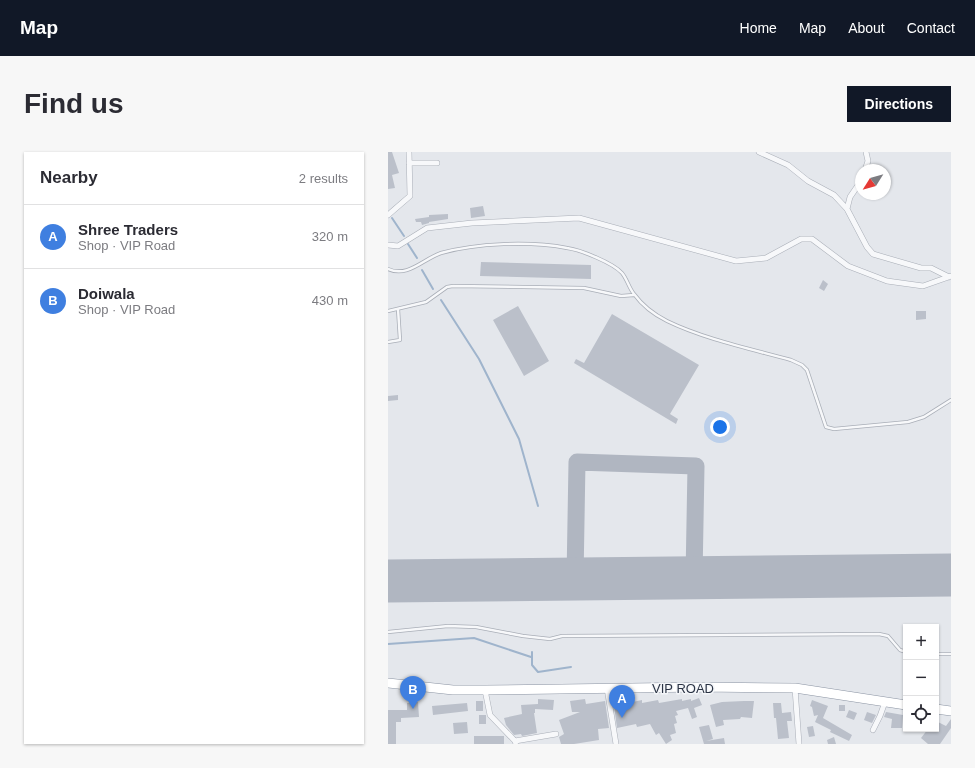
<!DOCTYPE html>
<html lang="en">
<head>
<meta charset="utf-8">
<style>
  body { margin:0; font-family:Helvetica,sans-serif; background:#f7f7f7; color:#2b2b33 }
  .controls { position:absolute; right:12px; bottom:12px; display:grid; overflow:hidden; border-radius:0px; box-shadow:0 1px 3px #0004 }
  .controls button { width:36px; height:36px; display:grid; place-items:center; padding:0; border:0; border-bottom:1px solid #e1e1e2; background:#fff; color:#2b2b33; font:20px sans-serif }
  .compass { position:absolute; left:467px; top:12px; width:36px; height:36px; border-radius:50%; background:#fff; box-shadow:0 1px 3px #0004; rotate:233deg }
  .you { position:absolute; left:332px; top:275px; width:14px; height:14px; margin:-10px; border:3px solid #fff; border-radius:50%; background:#1a73e8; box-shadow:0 0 0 6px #1a73e833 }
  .badge { display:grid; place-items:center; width:26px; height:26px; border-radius:50%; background:#111827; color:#fff; font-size:13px; font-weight:700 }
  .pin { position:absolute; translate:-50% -33px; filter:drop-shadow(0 1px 2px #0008) }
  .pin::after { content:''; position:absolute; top:21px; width:14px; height:12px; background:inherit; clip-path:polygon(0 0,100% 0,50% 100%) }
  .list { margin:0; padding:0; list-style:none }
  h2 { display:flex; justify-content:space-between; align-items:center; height:52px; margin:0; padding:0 16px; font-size:17px }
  h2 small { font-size:13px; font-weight:400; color:#7c7c81 }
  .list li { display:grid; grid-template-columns:26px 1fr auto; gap:12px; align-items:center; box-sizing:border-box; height:64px; padding:0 16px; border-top:1px solid #e1e1e2 }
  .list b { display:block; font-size:15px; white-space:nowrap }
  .list p { margin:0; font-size:13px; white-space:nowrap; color:#7c7c81 }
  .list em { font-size:13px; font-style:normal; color:#7c7c81 }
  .icon { flex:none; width:22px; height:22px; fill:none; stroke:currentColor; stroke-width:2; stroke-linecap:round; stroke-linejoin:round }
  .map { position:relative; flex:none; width:563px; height:592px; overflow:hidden; border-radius:0px }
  header { display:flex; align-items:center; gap:24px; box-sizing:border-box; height:56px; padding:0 20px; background:#111827; color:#fff }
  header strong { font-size:19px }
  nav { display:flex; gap:22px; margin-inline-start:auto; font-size:14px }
  .intro { display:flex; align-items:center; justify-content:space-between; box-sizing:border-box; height:96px; padding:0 24px }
  h1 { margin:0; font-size:28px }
  .button { padding:10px 18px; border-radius:0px; background:#111827; color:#fff; font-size:14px; font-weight:700 }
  main { display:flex; gap:24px; padding:0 24px }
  aside { flex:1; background:#fff; border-radius:0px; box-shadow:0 1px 3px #0004 }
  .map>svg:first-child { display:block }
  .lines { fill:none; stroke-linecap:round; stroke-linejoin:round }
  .stream { stroke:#9fb4cc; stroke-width:2 }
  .taxiway { stroke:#b0b6c1; stroke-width:17 }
  .runway { stroke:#b0b6c1; stroke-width:43 }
  .building { fill:#bbc0ca }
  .lane-casing { stroke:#a9aeb7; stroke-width:4 }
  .street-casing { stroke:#a9aeb7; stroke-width:6 }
  .highway-casing { stroke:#8b94a3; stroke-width:10 }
  .lane { stroke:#f7f8fa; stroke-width:2.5 }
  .street { stroke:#f7f8fa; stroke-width:5 }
  .highway { stroke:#fff; stroke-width:9 }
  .labels { text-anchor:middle; stroke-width:3; stroke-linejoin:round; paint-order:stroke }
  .street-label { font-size:13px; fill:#2b3445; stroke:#f4f6f9 }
</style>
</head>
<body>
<header>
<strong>Map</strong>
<nav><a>Home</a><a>Map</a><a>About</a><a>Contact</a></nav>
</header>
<div class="intro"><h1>Find us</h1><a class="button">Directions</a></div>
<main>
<aside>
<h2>Nearby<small>2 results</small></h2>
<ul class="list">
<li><span class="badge" style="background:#3f7fe0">A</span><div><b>Shree Traders</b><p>Shop · VIP Road</p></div><em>320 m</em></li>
<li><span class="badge" style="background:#3f7fe0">B</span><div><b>Doiwala</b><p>Shop · VIP Road</p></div><em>430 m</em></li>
</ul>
</aside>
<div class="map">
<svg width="563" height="592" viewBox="0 0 563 592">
  <rect width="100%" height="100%" fill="#e4e7ec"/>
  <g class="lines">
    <path class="stream" d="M4,66L16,84
      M20,92L29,106
      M34,118L45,137
      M53,148L91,207L131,287L150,354
      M0,492L86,486L143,505
      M144,500V513L150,520L183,515"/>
    <path class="taxiway" d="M187,427L189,310L308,314L306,426"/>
    <path class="runway" d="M0,429L563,423"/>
  </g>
  <path class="building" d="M0,0H4L11,21L4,23L7,36L0,37Z
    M95,54L97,64L83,66L82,56Z
    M60,62V67L41,70V71L34,73L33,70H28L27,67L41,65V63Z
    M93,110L203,113V127L92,124Z
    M435,128L440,132L436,139L431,136Z
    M130,154L161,209L136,224L105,168Z
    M528,159H538V167L528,168Z
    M224,162L311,213L282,262L290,267L288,272L186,211L188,207L196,211Z
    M10,243V248L0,249V244Z
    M311,546L314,553L306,556L309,565L304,567L300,556L288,559L290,563L287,564L289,571L286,572L288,581L282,583L284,588L278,592L271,581L268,583L262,572L249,575L248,572L229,576L226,554L254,548V551L270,548L271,551L294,547V549L303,547V549Z
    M150,547L166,548L165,558L147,557V561H146L149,581L134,584L133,582L126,583L118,573L116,566L134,562L133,553L150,552Z
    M197,547L198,552L217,549L221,576L210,577L211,588L186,592H173L171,585L176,582L171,568L192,560H184L182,549Z
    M424,548L440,554L435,566L464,583L461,589L442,580L443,578L427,570L430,563L426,564L424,555L422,554Z
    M88,549H95V559H88Z
    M356,549H366L364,566L353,565L352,567L335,568L336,573L328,575L322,553L334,550Z
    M30,550L31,565L13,566V570H8V592H0V558H19V551Z
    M79,551L80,559L45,563L44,554Z
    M385,551H393L394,561L403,560L404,569H399L401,586L390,587L388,566H386Z
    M451,553H457V559H451Z
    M461,558L469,561L466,568L458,565Z
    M479,560L488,563L484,571L476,568Z
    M498,560L515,563L514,576H503L504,567L496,565Z
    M91,563H98V572H91Z
    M563,567V576L552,592H540L533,586L540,577H548V569L558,574Z
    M79,570L80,581L66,582L65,571Z
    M321,573L325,587L318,589L336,586L337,592H316L311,575Z
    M425,574L427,584L421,585L419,575Z
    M86,584H116V592H86Z
    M446,585L448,592H440L439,588Z"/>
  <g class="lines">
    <defs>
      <path id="lane" d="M0,117C20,126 35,107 53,101C89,91 142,89 179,96C193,98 225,111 234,121C239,127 241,136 246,142C254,153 267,163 279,169C316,187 363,197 403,208L414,213L419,218L438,275L446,277L520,270L536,265L563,248
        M0,159L38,150L59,135L65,134L196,136L233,144L246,143
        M0,190L12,188L10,157
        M0,480L60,474L88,475L135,484L162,487L174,484L491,482L500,484L512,498L518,500
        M548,502H563"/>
      <path id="street" d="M371,0L400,13L420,29L446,43L459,57L479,95L485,102L533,116H543L561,125
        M21,11H49
        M477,18L480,9L478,0
        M459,57L462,45L473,29
        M0,63L22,44L21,0
        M0,93L10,94L39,76L84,71L191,66L348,109L378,106L413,87H424L460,114L499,129L535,134L563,124
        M219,536L228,592
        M407,536L411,592
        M97,538L102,563L127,589L128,592
        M485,578L492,564L497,550
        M127,589L168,582"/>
      <path id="highway" d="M0,531L65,538H97L313,535L407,536L518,553
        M548,557L563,559"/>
    </defs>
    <use href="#lane" class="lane-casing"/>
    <use href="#street" class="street-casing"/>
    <use href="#highway" class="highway-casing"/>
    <use href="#lane" class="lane"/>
    <use href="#street" class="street"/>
    <use href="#highway" class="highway"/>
  </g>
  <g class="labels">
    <g class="street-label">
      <text x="295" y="541">VIP ROAD</text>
    </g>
  </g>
</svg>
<div class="controls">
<button>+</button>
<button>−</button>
<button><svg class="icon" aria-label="locate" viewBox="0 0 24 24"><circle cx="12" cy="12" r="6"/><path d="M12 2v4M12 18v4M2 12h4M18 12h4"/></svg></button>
</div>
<svg class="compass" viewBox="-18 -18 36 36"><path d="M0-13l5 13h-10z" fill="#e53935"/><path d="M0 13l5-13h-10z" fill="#7c7c81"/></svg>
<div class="you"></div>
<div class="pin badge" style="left:234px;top:566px;background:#3f7fe0">A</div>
<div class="pin badge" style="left:25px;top:557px;background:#3f7fe0">B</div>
</div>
</main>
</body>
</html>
